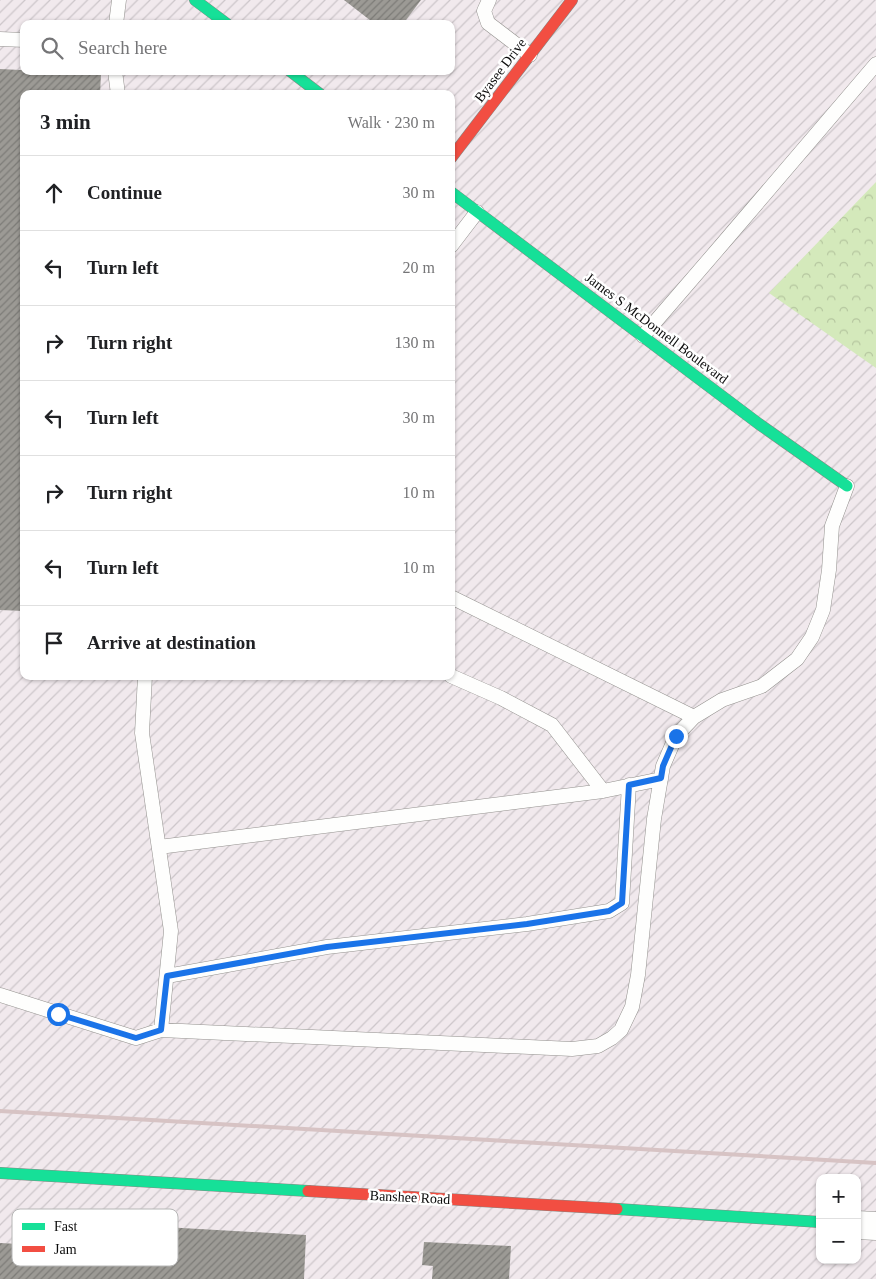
<!DOCTYPE html>
<html lang="en">
<head>
<meta charset="utf-8">
<style>
  body { margin:0; font-family:"Times New Roman",serif; background:#f2f2f2; color:#202124 }
  .controls { position:absolute; right:15px; bottom:15px; display:grid; overflow:hidden; border-radius:10px; box-shadow:0 1px 4px #0004 }
  .controls button { width:45px; height:45px; display:grid; place-items:center; padding:0; border:0; border-bottom:1px solid #e0e0e0; background:#fff; color:#202124; font:25px sans-serif }
  .stop { position:absolute; width:15px; height:15px; margin:-11px; border:4px solid #1a73e8; border-radius:50%; background:#fff }
  .stop.end { background:#1a73e8; border-color:#fff; box-shadow:0 1px 5px #0008 }
  .list { margin:0; padding:0; list-style:none }
  h2 { display:flex; justify-content:space-between; align-items:center; height:65px; margin:0; padding:0 20px; font-size:21px }
  h2 small { font-size:16px; font-weight:400; color:#757577 }
  .list li { display:grid; grid-template-columns:32px 1fr auto; gap:15px; align-items:center; box-sizing:border-box; height:75px; padding:0 20px; border-top:1px solid #e0e0e0 }
  .list b { display:block; font-size:19px; white-space:nowrap }
  .list em { font-size:16px; font-style:normal; color:#757577 }
  .icon { flex:none; width:28px; height:28px; fill:none; stroke:currentColor; stroke-width:2; stroke-linecap:round; stroke-linejoin:round }
  .map { position:relative; flex:none; width:876px; height:1279px; overflow:hidden }
  .search { position:absolute; background:#fff; box-shadow:0 1px 4px #0004; left:20px; top:20px; width:435px; height:55px; display:flex; align-items:center; gap:12px; box-sizing:border-box; padding:0 18px; border-radius:10px; color:#757577; font-size:19px }
  .panel { position:absolute; background:#fff; box-shadow:0 1px 4px #0004; left:20px; top:90px; width:435px; height:590px; border-radius:10px }
  .map>svg:first-child { display:block }
  .industrial { fill:url(#industrial-furrows); fill-rule:evenodd }
  .forest { fill:url(#forest-crowns) }
  .building { fill:url(#building-hatch) }
  .lines { fill:none; stroke-linecap:round; stroke-linejoin:round }
  .lane-casing { stroke:#93918e; stroke-width:15 }
  .street-casing { stroke:#93918e; stroke-width:29 }
  .fast-casing { stroke:#898884; stroke-width:12 }
  .jam-casing { stroke:#898884; stroke-width:12 }
  .lane { stroke:#fefefd; stroke-width:14 }
  .street { stroke:#fefefd; stroke-width:28 }
  .fast { stroke:#16e098; stroke-width:11 }
  .jam { stroke:#f24e42; stroke-width:11 }
  .rail { stroke:#d7c3c4; stroke-width:4 }
  .route { stroke:#1a73e8; stroke-width:6 }
  .labels { text-anchor:middle; stroke-width:5; stroke-linejoin:round; paint-order:stroke }
  .street-label { font-size:14px; fill:#0b0b0b; stroke:#fff }
  .key { fill:#fff; stroke:#b6b6b6; stroke-width:1 }
  .key-label { font-size:14px; fill:#0b0b0b }
</style>
</head>
<body>
<div class="map">
<svg width="876" height="1279" viewBox="0 0 876 1279">
  <defs>
    <pattern id="industrial-furrows" width="10" height="10" patternUnits="userSpaceOnUse" patternTransform="scale(1.25)"><rect width="10" height="10" fill="#f1e9ed"/><path d="M-1 1l2-2M0 10L10 0M9 11l2-2" fill="none" stroke="#cdc6ca"/></pattern>
    <pattern id="forest-crowns" width="20" height="18" patternUnits="userSpaceOnUse" patternTransform="scale(1.25)"><rect width="20" height="18" fill="#d4e9bb"/><path d="M2 6a3 3 0 1 1 6 0M12 15a3 3 0 1 1 6 0" fill="none" stroke="#b5c69f"/></pattern>
    <pattern id="building-hatch" width="6" height="6" patternUnits="userSpaceOnUse" patternTransform="scale(1.25)"><rect width="6" height="6" fill="#9c9a95"/><path d="M-1 1l2-2M0 6l6-6M5 7l2-2" fill="none" stroke="#7d7c78"/></pattern>
  </defs>
  <rect width="100%" height="100%" fill="#faf7ef"/>
  <path class="industrial" d="M0,0H876V1279H0ZM24,24H451V71H24ZM24,94H451V676H24ZM820,1178H857V1260H820Z"/>
  <path class="forest" d="M876,182V368L769,293Z"/>
  <path class="building" d="M344,0H421L403,24H375Z
    M0,69L101,74L100,94H24V611L0,610Z
    M95,1223L306,1235L304,1279H0V1243L93,1248Z
    M424,1242L511,1246L509,1279H432L433,1266L422,1265Z"/>
  <g class="lines">
    <defs>
      <path id="lane" d="M489,0L484,11L488,23L530,55
        M116,24L119,0
        M0,39L24,40
        M115,71L118,94
        M451,246L477,212
        M643,336L724,242L876,64
        M451,597L694,717L722,700L762,686L797,659L812,637L823,610L829,570L832,526L847,486
        M145,676L142,733L171,931L161,1030L572,1049L598,1046L612,1038L621,1030L632,1007L638,975L654,819L663,766L676,736L694,717
        M451,676L501,698L552,725L603,791
        M159,847L603,791L661,779
        M167,976L327,947L527,924L609,911L622,903L629,785
        M0,995L136,1038L161,1030"/>
      <path id="street" d="M857,1225L876,1226"/>
      <path id="fast" d="M195,0L227,24
        M290,71L320,94
        M451,192L759,424L847,486
        M0,1173L308,1191
        M617,1209L820,1222"/>
      <path id="jam" d="M451,158L572,0
        M308,1191L617,1209"/>
    </defs>
    <use href="#lane" class="lane-casing"/>
    <use href="#street" class="street-casing"/>
    <use href="#fast" class="fast-casing"/>
    <use href="#jam" class="jam-casing"/>
    <use href="#lane" class="lane"/>
    <use href="#street" class="street"/>
    <use href="#fast" class="fast"/>
    <use href="#jam" class="jam"/>
    <path class="rail" d="M0,1111L876,1163"/>
  </g>
  <g class="lines">
    <path class="route" d="M58,1014L136,1038L161,1030L167,976L327,947L527,924L609,911L622,903L629,785L661,778L663,766L676,736"/>
  </g>
  <g class="labels">
    <g class="street-label">
      <text transform="translate(500 70) rotate(-53)" y="5">Byasee Drive</text>
      <text transform="translate(657 328) rotate(37)" y="5">James S McDonnell Boulevard</text>
      <text transform="translate(410 1197) rotate(3)" y="5">Banshee Road</text>
    </g>
  </g>
  <rect x="12" y="1209" width="166" height="57" rx="8" class="key"/>
  <rect x="22" y="1223" width="23" height="7" fill="#16e098"/>
  <rect x="22" y="1246" width="23" height="6" fill="#f24e42"/>
  <g class="key-label">
    <text x="54" y="1231">Fast</text>
    <text x="54" y="1254">Jam</text>
  </g>
</svg>
<div class="controls">
<button>+</button>
<button>−</button>
</div>
<div class="stop" style="left:58px;top:1014px"></div>
<div class="stop end" style="left:676px;top:736px"></div>
<div class="search"><svg class="icon" aria-label="search" viewBox="0 0 24 24"><circle cx="10" cy="10" r="6"/><path d="M15 15l6 6"/></svg>Search here</div>
<section class="panel">
<h2>3 min<small>Walk · 230 m</small></h2>
<ul class="list">
<li><svg class="icon" aria-label="ahead" viewBox="0 0 24 24"><path d="M12 20V5M6 11l6-6 6 6"/></svg><div><b>Continue</b></div><em>30 m</em></li>
<li><svg class="icon" aria-label="left" viewBox="0 0 24 24"><path d="M17 20v-9H6M10 6l-5 5 5 5"/></svg><div><b>Turn left</b></div><em>20 m</em></li>
<li><svg class="icon" aria-label="right" viewBox="0 0 24 24"><path d="M7 20v-9h11M14 6l5 5-5 5"/></svg><div><b>Turn right</b></div><em>130 m</em></li>
<li><svg class="icon" aria-label="left" viewBox="0 0 24 24"><path d="M17 20v-9H6M10 6l-5 5 5 5"/></svg><div><b>Turn left</b></div><em>30 m</em></li>
<li><svg class="icon" aria-label="right" viewBox="0 0 24 24"><path d="M7 20v-9h11M14 6l5 5-5 5"/></svg><div><b>Turn right</b></div><em>10 m</em></li>
<li><svg class="icon" aria-label="left" viewBox="0 0 24 24"><path d="M17 20v-9H6M10 6l-5 5 5 5"/></svg><div><b>Turn left</b></div><em>10 m</em></li>
<li><svg class="icon" aria-label="arrive" viewBox="0 0 24 24"><path d="M6 21V4h12l-3 4 3 4H6"/></svg><div><b>Arrive at destination</b></div></li>
</ul>
</section>
</div>
</body>
</html>
